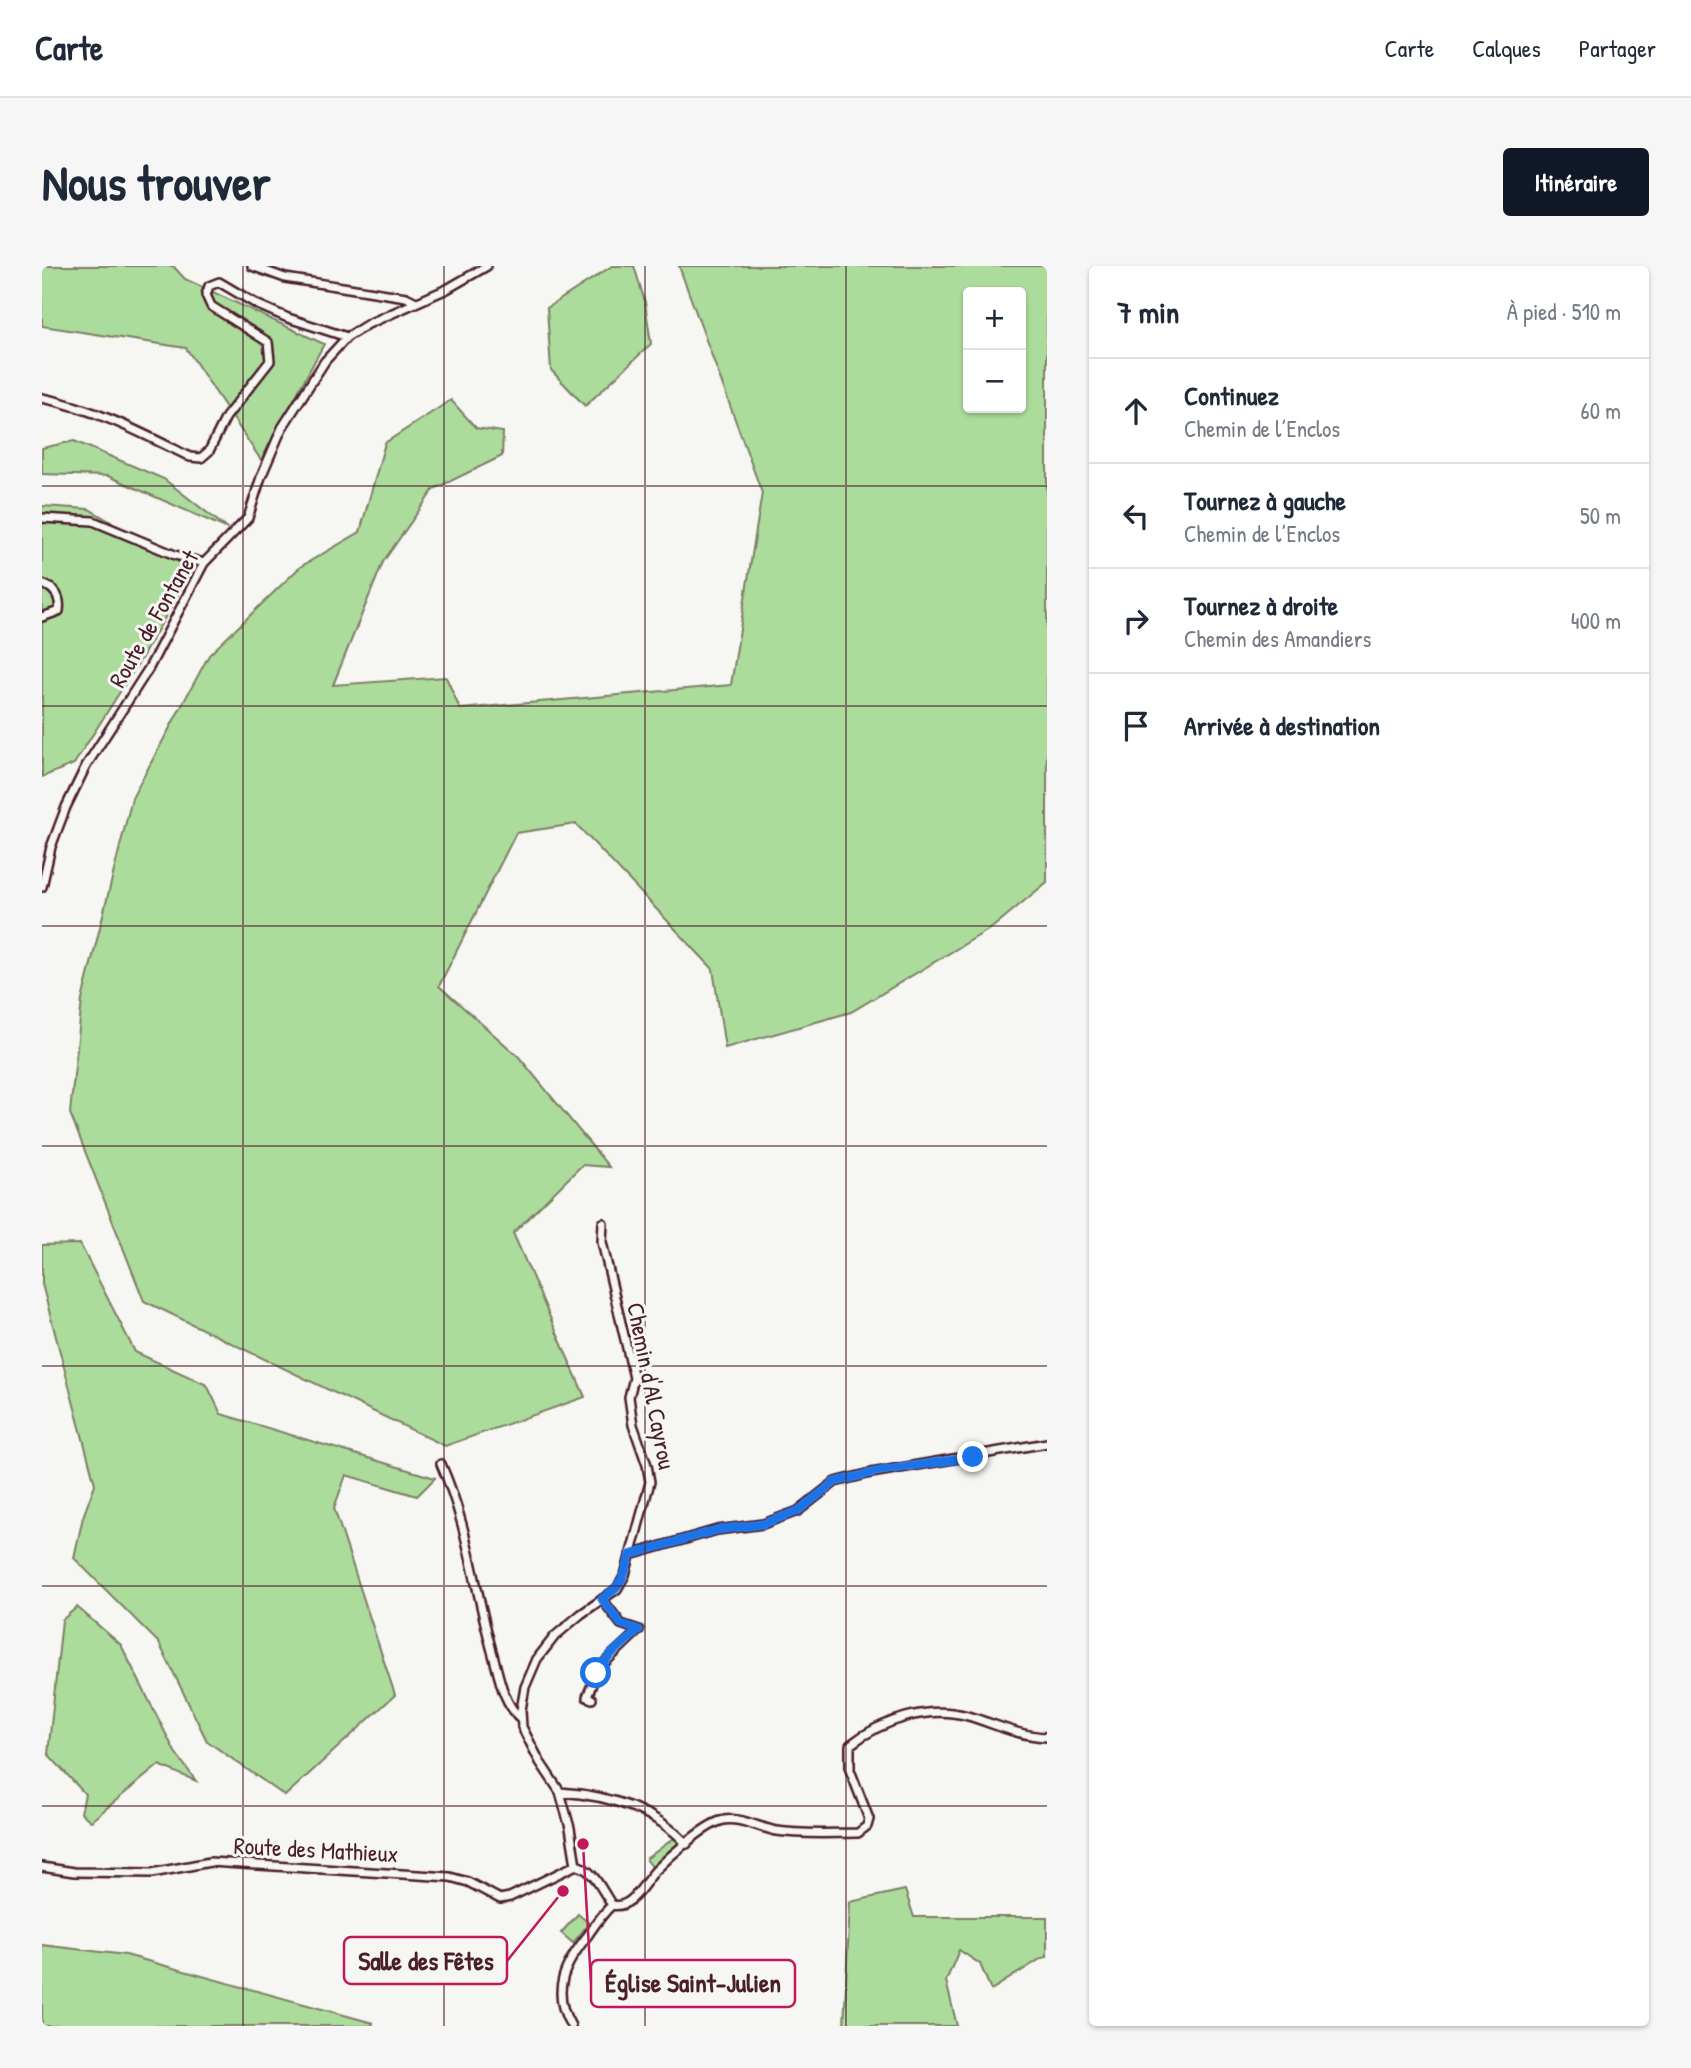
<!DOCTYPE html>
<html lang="fr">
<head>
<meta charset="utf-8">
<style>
  body { margin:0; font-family:"Patrick Hand",sans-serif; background:#f6f6f7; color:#1f2937 }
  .controls { position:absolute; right:21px; top:21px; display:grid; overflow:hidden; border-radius:7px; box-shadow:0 2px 5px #0004 }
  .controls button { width:63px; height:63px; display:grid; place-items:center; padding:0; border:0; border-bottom:2px solid #e0e1e3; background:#fff; color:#1f2937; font:35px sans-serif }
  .stop { position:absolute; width:21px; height:21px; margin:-16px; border:5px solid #1a73e8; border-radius:50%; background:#fff }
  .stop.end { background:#1a73e8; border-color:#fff; box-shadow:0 2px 7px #0008 }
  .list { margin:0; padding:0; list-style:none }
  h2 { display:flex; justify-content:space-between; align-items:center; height:91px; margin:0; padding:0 28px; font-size:30px }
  h2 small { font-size:23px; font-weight:400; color:#747a83 }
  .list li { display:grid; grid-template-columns:46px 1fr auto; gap:21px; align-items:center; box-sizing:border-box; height:105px; padding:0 28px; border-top:2px solid #e0e1e3 }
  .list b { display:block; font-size:26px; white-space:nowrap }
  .list p { margin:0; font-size:23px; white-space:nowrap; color:#747a83 }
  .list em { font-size:23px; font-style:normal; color:#747a83 }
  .icon { flex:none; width:38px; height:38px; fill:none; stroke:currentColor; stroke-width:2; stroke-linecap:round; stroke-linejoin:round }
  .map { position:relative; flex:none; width:1005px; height:1760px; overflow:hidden; border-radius:7px }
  header { display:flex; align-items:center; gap:42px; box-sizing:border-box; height:98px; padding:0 35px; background:#fff; border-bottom:2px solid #e0e1e3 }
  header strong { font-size:33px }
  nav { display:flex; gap:38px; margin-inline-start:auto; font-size:24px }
  .intro { display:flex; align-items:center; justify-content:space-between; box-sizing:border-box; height:168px; padding:0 42px }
  h1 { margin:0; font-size:49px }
  .button { padding:18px 32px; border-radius:7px; background:#111827; color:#fff; font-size:24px; font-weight:700 }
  main { display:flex; gap:42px; padding:0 42px }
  aside { flex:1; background:#fff; border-radius:7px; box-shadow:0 2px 5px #0004 }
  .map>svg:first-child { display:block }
  .green { fill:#acdc9c; stroke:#7b7e64; stroke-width:2; fill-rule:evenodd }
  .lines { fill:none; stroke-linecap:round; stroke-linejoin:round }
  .street-casing { stroke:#4a1f2b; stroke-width:12 }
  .street { stroke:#f6f6f2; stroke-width:7 }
  .route { stroke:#1a73e8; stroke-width:9 }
  .grid { fill:none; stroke:#4a1f2b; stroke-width:2; stroke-opacity:0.55 }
  .labels { text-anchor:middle; stroke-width:6; stroke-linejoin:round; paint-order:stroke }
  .street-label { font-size:24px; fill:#4a1f2b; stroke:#f6f6f2 }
  .leader { fill:none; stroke:#c2185b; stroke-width:2.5 }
  .callout-dot { fill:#c2185b; stroke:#f6f6f2; stroke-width:2.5 }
  .callout { fill:#f6f6f2; stroke:#c2185b; stroke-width:2.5 }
  .callout-label { font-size:26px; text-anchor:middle; font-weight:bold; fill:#4a1f2b }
</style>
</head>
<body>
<header>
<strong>Carte</strong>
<nav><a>Carte</a><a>Calques</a><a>Partager</a></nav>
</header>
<div class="intro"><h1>Nous trouver</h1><a class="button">Itinéraire</a></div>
<main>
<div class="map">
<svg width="1005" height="1760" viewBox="0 0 1005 1760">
  <rect width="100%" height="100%" fill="#f6f6f2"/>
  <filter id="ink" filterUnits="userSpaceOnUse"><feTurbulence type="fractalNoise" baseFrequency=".0143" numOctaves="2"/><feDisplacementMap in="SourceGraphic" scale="14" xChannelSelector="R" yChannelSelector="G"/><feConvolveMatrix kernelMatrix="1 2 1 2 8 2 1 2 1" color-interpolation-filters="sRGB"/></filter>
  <g filter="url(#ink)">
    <path class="green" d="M0,0H131L143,13L282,78L219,194L144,82L0,60Z
      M570,0H592L603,36L609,78L543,140L509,104L505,42Z
      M637,0H1005V616L951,661L809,746L683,782L671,703L534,558L474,567L397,720L477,791L567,901L540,899L471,967L543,1131L403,1180L102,1035L28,847L40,734L90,532L167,389L258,301L318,266L343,177L409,134L434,162L461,166L460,190L392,223L341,296L291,419L404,411L418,443L689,419L720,227ZM926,26H979V142H926Z
      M32,175L122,213L186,263L66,210L0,208V182Z
      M0,240L47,243L150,304L99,393L32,498L0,511Z
      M38,978L93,1086L165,1119L179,1148L393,1212L375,1230L304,1209L292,1242L353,1429L243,1530L165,1475L117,1377L32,1292L41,1251L53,1218L0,1018V979Z
      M35,1341L79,1379L133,1486L154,1515L117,1499L49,1555L39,1547L43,1528L6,1488L20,1354Z
      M635,1570L641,1577L611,1602L604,1593Z
      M863,1624L872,1651H1005V1691L1000,1692L949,1724L938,1698L917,1684L904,1715L915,1760H802L808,1636Z
      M536,1648L547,1657L531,1677L519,1667Z
      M0,1679L84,1689L331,1757L330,1760H0Z"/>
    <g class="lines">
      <defs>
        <path id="street" d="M210,0L243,12L364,31L374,36
          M0,132C54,143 100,167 148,191L159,192L167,185L184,151L228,95L226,76L169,40L164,29L167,20L177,16L216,39L246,52L305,71
          M0,252L51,255L133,289L162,297
          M0,318C13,322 19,331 17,345L0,351
          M0,621L9,581L24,541L44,500L107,402L162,297L206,252L219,211L240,162L283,95L305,71L326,58L405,23L445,0
          M399,1198C425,1256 433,1323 450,1385C457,1409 460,1436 479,1453
          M588,1289L675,1264L721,1258L756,1245L793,1216L829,1207L1005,1177
          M550,1433L545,1431L556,1403L597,1364L579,1358L560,1333
          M518,1526C565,1529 612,1543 645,1578
          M534,1599L528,1562L518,1526L498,1496L480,1461L479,1444L483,1421L495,1393L513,1370L539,1348L575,1323L583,1309L608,1216L605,1199L591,1159L587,1131L592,1112L560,976L561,957
          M534,1599C553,1604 559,1624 570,1639
          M0,1601L32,1606L110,1607L168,1596L408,1611L426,1616L458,1633L468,1631L534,1599
          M570,1639C590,1644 602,1616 614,1604C628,1590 659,1562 678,1555C695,1549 717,1562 735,1565C761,1569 789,1567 816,1567L825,1560L827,1553L808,1504V1479C840,1454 886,1439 926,1450C953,1458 976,1470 1005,1471
          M529,1760C508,1725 523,1698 546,1669C553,1659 560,1648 570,1639"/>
      </defs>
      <use href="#street" class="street-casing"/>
      <use href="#street" class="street"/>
    </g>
  </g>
  <g class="lines" filter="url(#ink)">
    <path class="route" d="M554,1407L568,1389L597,1364L579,1358L560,1333C580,1319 582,1312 588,1289L675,1264L721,1258L756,1245L793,1216L838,1205L931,1191"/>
  </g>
  <path class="grid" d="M201,0V1760M402,0V1760M603,0V1760M804,0V1760M0,220H1005M0,440H1005M0,660H1005M0,880H1005M0,1100H1005M0,1320H1005M0,1540H1005"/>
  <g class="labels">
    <g class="street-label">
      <text transform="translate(112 353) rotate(-60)" y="8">Route de Fontanet</text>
      <text transform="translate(609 1120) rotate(79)" y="8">Chemin d'Al Cayrou</text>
      <text transform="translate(274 1584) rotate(3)" y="8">Route des Mathieux</text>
    </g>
  </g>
  <path class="leader" d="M521 1625L465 1695M541 1578L549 1717"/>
  <g class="callout-dot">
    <circle cx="521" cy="1625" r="7"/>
    <circle cx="541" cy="1578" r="7"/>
  </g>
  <g class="callout">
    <rect x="302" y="1671" width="163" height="47" rx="7"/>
    <rect x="549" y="1694" width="204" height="47" rx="7"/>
  </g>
  <g class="callout-label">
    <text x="384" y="1704">Salle des Fêtes</text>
    <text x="651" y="1726">Église Saint-Julien</text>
  </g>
</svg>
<div class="controls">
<button>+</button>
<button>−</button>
</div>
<div class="stop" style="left:554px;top:1407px"></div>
<div class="stop end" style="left:931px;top:1191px"></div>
</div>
<aside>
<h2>7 min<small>À pied · 510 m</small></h2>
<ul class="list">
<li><svg class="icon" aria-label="ahead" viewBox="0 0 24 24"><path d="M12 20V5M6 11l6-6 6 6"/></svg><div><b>Continuez</b><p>Chemin de l’Enclos</p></div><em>60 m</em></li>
<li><svg class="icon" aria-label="left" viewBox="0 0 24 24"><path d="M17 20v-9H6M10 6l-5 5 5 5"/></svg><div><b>Tournez à gauche</b><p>Chemin de l’Enclos</p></div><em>50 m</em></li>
<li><svg class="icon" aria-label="right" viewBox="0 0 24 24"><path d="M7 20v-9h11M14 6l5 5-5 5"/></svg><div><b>Tournez à droite</b><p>Chemin des Amandiers</p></div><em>400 m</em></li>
<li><svg class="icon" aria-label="arrive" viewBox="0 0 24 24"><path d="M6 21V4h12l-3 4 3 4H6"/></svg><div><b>Arrivée à destination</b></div></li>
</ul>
</aside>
</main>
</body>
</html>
